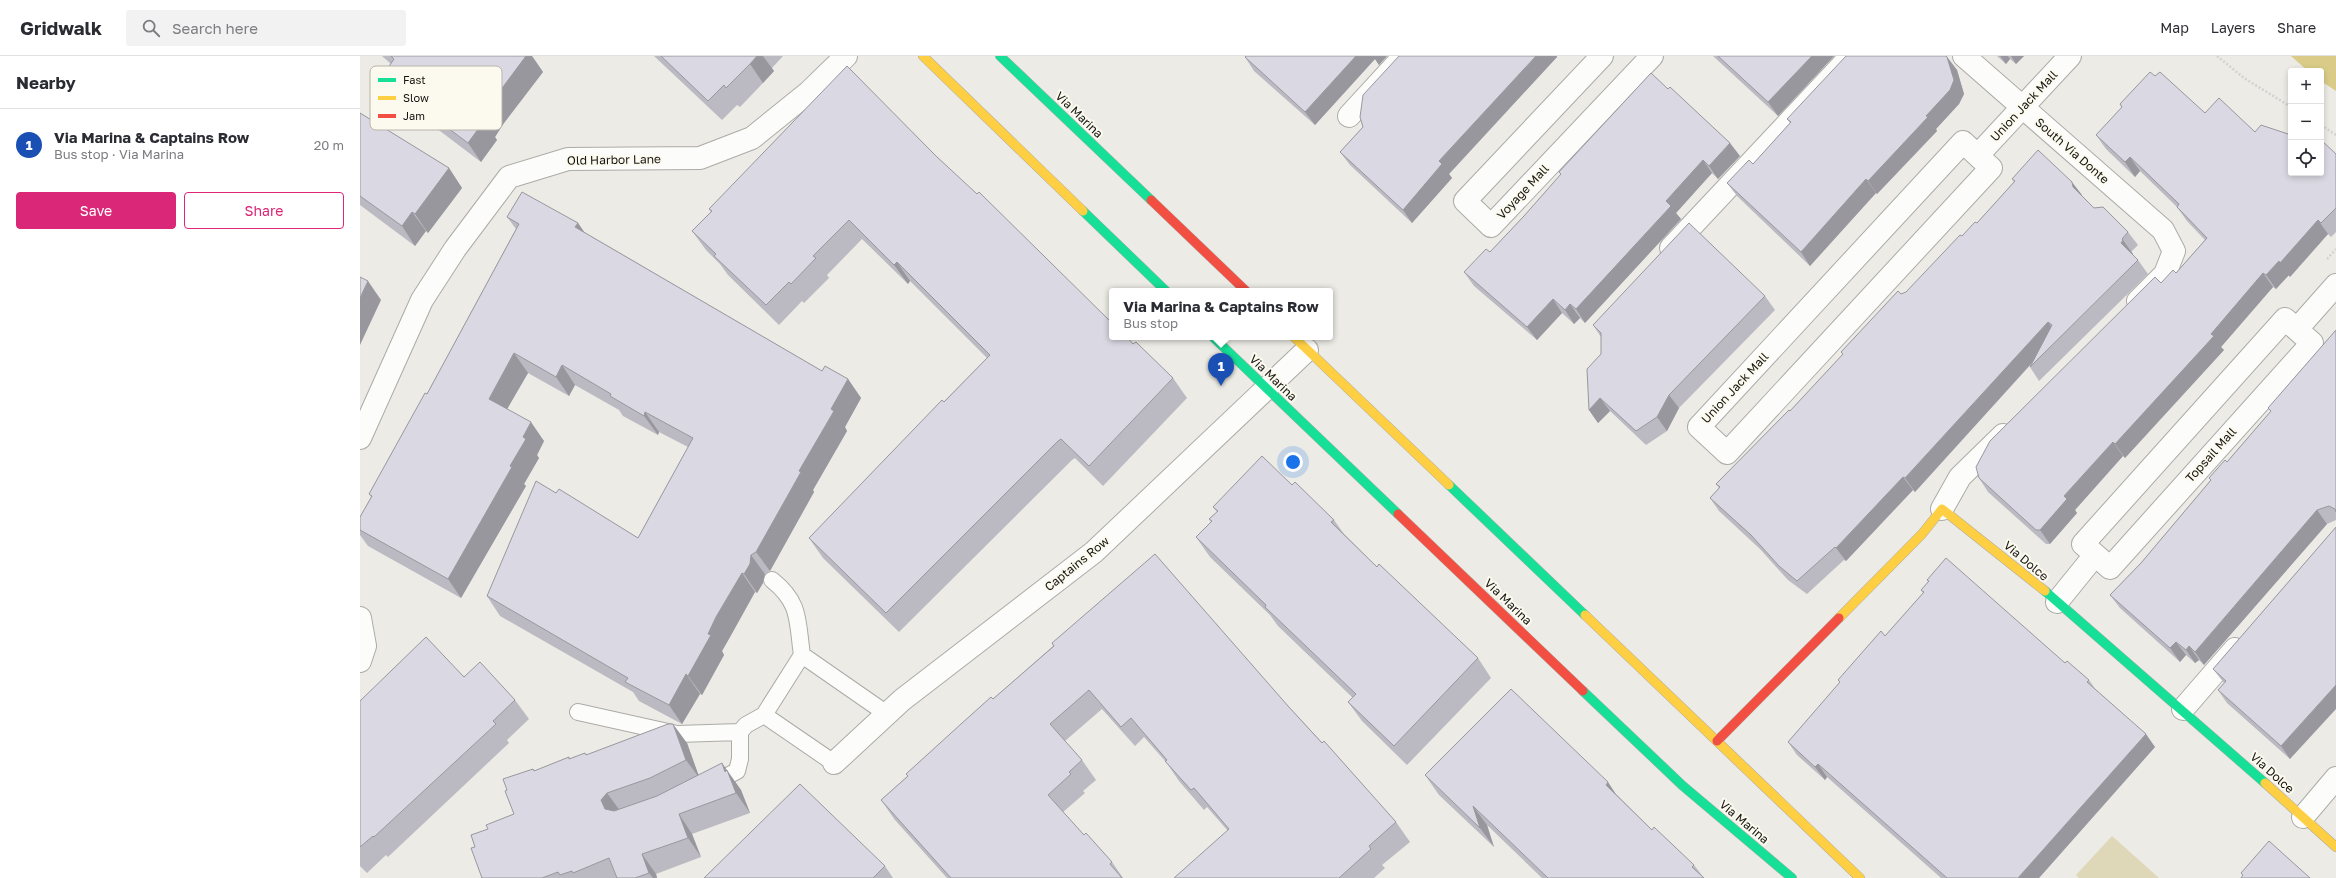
<!DOCTYPE html>
<html lang="en">
<head>
<meta charset="utf-8">
<style>
  body { margin:0; font-family:"Golos Text",sans-serif; background:#f2f2f3; color:#2b2b33 }
  .controls { position:absolute; right:12px; top:12px; display:grid; overflow:hidden; border-radius:4px; box-shadow:0 2px 6px #0003 }
  .controls button { width:36px; height:36px; display:grid; place-items:center; padding:0; border:0; border-bottom:1px solid #e1e1e2; background:#fff; color:#2b2b33; font:20px sans-serif }
  .you { position:absolute; left:933px; top:406px; width:14px; height:14px; margin:-10px; border:3px solid #fff; border-radius:50%; background:#1a73e8; box-shadow:0 0 0 6px #1a73e833 }
  .badge { display:grid; place-items:center; width:26px; height:26px; border-radius:50%; background:#db2777; color:#fff; font-size:13px; font-weight:700 }
  .pin { position:absolute; translate:-50% -33px; filter:drop-shadow(0 1px 2px #0008) }
  .pin::after { content:''; position:absolute; top:21px; width:14px; height:12px; background:inherit; clip-path:polygon(0 0,100% 0,50% 100%) }
  .popup { position:absolute; left:749px; top:232px; width:224px; height:52px; box-sizing:border-box; display:grid; place-content:center; border-radius:4px; background:#fff; filter:drop-shadow(0 1px 3px #0005); font-size:13px; white-space:nowrap; color:#7c7c81 }
  .popup b { font-size:15px; color:#2b2b33 }
  .popup::after { content:''; position:absolute; left:50%; top:100%; margin-left:-8px; border:8px solid transparent; border-top-color:#fff }
  .list { margin:0; padding:0; list-style:none }
  h2 { display:flex; justify-content:space-between; align-items:center; height:52px; margin:0; padding:0 16px; font-size:17px }
  h2 small { font-size:13px; font-weight:400; color:#7c7c81 }
  .list li { display:grid; grid-template-columns:26px 1fr auto; gap:12px; align-items:center; box-sizing:border-box; height:72px; padding:0 16px; border-top:1px solid #e1e1e2 }
  .list b { display:block; font-size:15px; white-space:nowrap }
  .list p { margin:0; font-size:13px; white-space:nowrap; color:#7c7c81 }
  .list em { font-size:13px; font-style:normal; color:#7c7c81 }
  .actions { display:flex; gap:8px; padding:12px 16px }
  .actions a { flex:1; padding:9px 0; border:1px solid #db2777; border-radius:4px; text-align:center; font-size:14px; color:#db2777 }
  .actions .main { background:#db2777; color:#fff }
  .icon { flex:none; width:22px; height:22px; fill:none; stroke:currentColor; stroke-width:2; stroke-linecap:round; stroke-linejoin:round }
  .map { position:relative; flex:none; width:1976px; height:822px; overflow:hidden }
  header { display:flex; align-items:center; gap:24px; box-sizing:border-box; height:56px; padding:0 20px; background:#fff; border-bottom:1px solid #e1e1e2 }
  header strong { font-size:19px }
  nav { display:flex; gap:22px; margin-inline-start:auto; font-size:14px }
  .search { width:280px; height:36px; background:#f2f2f3; display:flex; align-items:center; gap:10px; box-sizing:border-box; padding:0 14px; border-radius:4px; color:#7c7c81; font-size:15px }
  main { display:flex }
  aside { flex:1; background:#fff }
  .map>svg:first-child { display:block }
  .green { fill:#ded8b8 }
  .water { fill:#dacc88 }
  .lines { fill:none; stroke-linecap:round; stroke-linejoin:round }
  .lane-casing { stroke:#acaba7; stroke-width:18 }
  .street-casing { stroke:#acaba7; stroke-width:24 }
  .fast-casing { stroke:#acaba7; stroke-width:10 }
  .slow-casing { stroke:#acaba7; stroke-width:10 }
  .jam-casing { stroke:#acaba7; stroke-width:10 }
  .path { stroke:#d2d2d0; stroke-width:2.5; stroke-dasharray:2 2; stroke-linecap:butt }
  .lane { stroke:#fcfcfb; stroke-width:16 }
  .street { stroke:#fcfcfb; stroke-width:22 }
  .fast { stroke:#16e098; stroke-width:9 }
  .slow { stroke:#ffcf43; stroke-width:9 }
  .jam { stroke:#f24e42; stroke-width:9 }
  .wall { fill:#bbbac2 }
  .shaded-wall { fill:#99979e }
  .building { fill:#dad8e2; stroke:#99979e }
  .labels { text-anchor:middle; stroke-width:4; stroke-linejoin:round; paint-order:stroke }
  .street-label { font-size:12px; fill:#151410; stroke:#fcfaef }
  .key { fill:#fcfaef; stroke:#b7b5ac; stroke-width:1 }
  .key-label { font-size:11px; fill:#151410 }
</style>
</head>
<body>
<header>
<strong>Gridwalk</strong>
<div class="search"><svg class="icon" aria-label="search" viewBox="0 0 24 24"><circle cx="10" cy="10" r="6"/><path d="M15 15l6 6"/></svg>Search here</div>
<nav><a>Map</a><a>Layers</a><a>Share</a></nav>
</header>
<main>
<aside>
<h2>Nearby<small></small></h2>
<ul class="list">
<li><span class="badge" style="background:#1a4fb4">1</span><div><b>Via Marina &amp; Captains Row</b><p>Bus stop · Via Marina</p></div><em>20 m</em></li>
</ul>
<div class="actions"><a class="main">Save</a><a>Share</a></div>
</aside>
<div class="map">
<svg width="1976" height="822" viewBox="0 0 1976 822">
  <rect width="100%" height="100%" fill="#ecebe5"/>
  <path class="green" d="M1752,780L1799,822H1719L1716,819Z"/>
  <path class="water" d="M1931,0H1976V35L1961,25V15H1948Z"/>
  <g class="lines">
    <defs>
      <path id="lane" d="M442,599L527,658
        M218,656L317,678L380,676
        M404,659L442,599C437,565 441,547 412,524
        M352,728L377,715L380,703V676L386,669L404,659L474,707"/>
      <path id="street" d="M1242,0L1105,145L1131,170L1292,0
        M1604,0L1803,174L1814,195L1805,218L1778,245
        M989,60L1044,0
        M1603,86L1631,112L1367,397L1339,371Z
        M1618,99L1710,0
        M1311,192L1491,0
        M1925,263L1952,287L1750,512L1723,488Z
        M1937,273L1976,229
        M0,382L62,244L95,193L149,121L208,103L340,102L392,82L449,36L486,0
        M1582,453L1600,421L1643,379
        M1697,546L1735,499
        M0,562L5,590L0,605
        M1823,653L1875,593
        M474,707L542,644L734,496L947,294
        M1943,761L1976,722"/>
      <path id="fast" d="M640,0L791,144
        M723,155L806,235
        M853,281L1038,458
        M1089,429L1225,559
        M1685,535L1905,727
        M1223,635L1323,730L1432,822"/>
      <path id="slow" d="M563,0L723,155
        M934,281L1089,429
        M1225,559L1500,822
        M1479,562L1562,478L1582,453L1685,535
        M1905,727L1976,791"/>
      <path id="jam" d="M791,144L886,235
        M1038,458L1223,635
        M1357,685L1479,562"/>
    </defs>
    <use href="#lane" class="lane-casing"/>
    <use href="#street" class="street-casing"/>
    <use href="#fast" class="fast-casing"/>
    <use href="#slow" class="slow-casing"/>
    <use href="#jam" class="jam-casing"/>
    <path class="path" d="M1857,0L1884,22L1931,51
      M1961,69L1976,79
      M1967,203L1976,193"/>
    <use href="#lane" class="lane"/>
    <use href="#street" class="street"/>
    <use href="#fast" class="fast"/>
    <use href="#slow" class="slow"/>
    <use href="#jam" class="jam"/>
  </g>
  <path class="wall" d="M22,0H172L183,16L144,67L135,81L137,84L121,106L35,41L21,22L31,8Z
    M294,0H423L412,12L414,15L403,27L380,51L377,49L362,64Z
    M886,0H1027L1019,9L1015,3L955,69L894,15L885,1Z
    M1353,0H1474L1418,60Z
    M1637,0H1664L1656,8L1650,3L1646,8Z
    M1197,1L1089,118L1092,122L1052,167L990,109L980,96L1003,71Z
    M1587,1L1597,14L1604,38L1599,48L1576,73L1577,75L1517,138L1516,137L1450,210L1377,140L1367,127L1393,108L1430,67L1427,63Z
    M1795,20L1845,57L1895,76L1976,98V176L1971,181L1968,178L1930,221L1929,219L1916,233L1913,231L1861,291L1864,294L1765,402L1763,400L1715,454L1717,457L1690,488H1686L1628,436L1619,422L1801,227L1816,217L1845,184L1827,165L1817,151L1780,115L1775,121L1746,93L1736,79L1762,52L1760,48Z
    M0,57L89,112L102,132L68,177L66,175L55,190L0,149Z
    M576,100L773,288L813,322L827,342L743,430L715,402L712,404L539,576L463,502L449,482L627,302L550,225L548,228L502,183L467,219L469,222L444,247L442,245L419,269L368,219L360,208L346,194L332,175L351,156L349,153Z
    M1380,100L1358,123L1352,117L1316,157L1321,163L1225,267L1220,262L1214,268L1202,257L1177,284L1114,230L1104,216L1130,196L1164,160L1201,119L1199,116Z
    M1652,123L1722,139V140L1734,152L1768,176L1778,189L1771,196L1773,198H1772L1778,204L1788,218L1679,325L1670,311L1673,306L1555,436L1553,434L1486,505L1484,504L1447,538L1428,524L1400,493L1359,455L1350,442L1359,432L1356,428L1430,355L1483,299L1481,296L1541,238L1546,236L1602,180L1617,167L1654,126Z
    M147,161L218,167L224,176L462,315L488,323L501,342L485,371L487,375L453,434L454,436L410,515L405,518L403,527L397,537L395,536L370,581L362,595L364,599L342,639L340,638L322,668L279,645L273,636L140,560L127,540L196,437L278,482L328,391L299,376L298,379L263,360L259,354L215,329L209,340L168,317L147,353L184,385L177,399L179,402L164,428L166,430L101,542L8,490L0,479V461L11,441L9,438L67,338L156,173Z
    M1405,240L1415,254L1319,352L1307,375L1286,389L1250,355L1238,367L1229,354L1241,298V281L1233,269Z
    M1976,274V464L1967,468L1844,609L1839,604L1835,607L1826,599L1820,606L1760,552L1750,539L1781,507L1851,424L1849,422L1867,406L1911,355L1908,352Z
    M932,429L974,464L984,478L1017,511L1118,602L1131,622L1047,709L1002,665L988,646L993,642L918,570L910,559L850,501L836,481L851,466L849,463L857,456L853,451Z
    M1976,471L1930,703L1867,647L1858,634L1864,627L1853,613Z
    M1567,524L1705,607L1729,624L1736,634L1795,691L1679,822H1581L1467,721L1465,724L1437,699L1428,686L1480,627L1478,624L1525,580L1563,537L1561,534L1568,526Z
    M692,587L928,650L1036,766L1050,786L1022,809L1025,812L1014,822H814L868,775L847,751L844,754L819,725L806,706L784,681L775,690L742,653L705,685L722,704L736,724L723,735L725,737L703,756L724,779L752,806L763,822H587L535,764L521,744L633,643L693,590Z
    M104,621L155,644L169,663L147,684L149,687L28,801L26,799L7,817L0,810V645Z
    M327,687L338,719L367,715L381,734L390,757L332,778L341,801L296,818L297,822H122L115,791L128,773L154,758L147,734L173,713L175,715L209,701L210,703L226,699Z
    M1065,719L1257,739L1292,774L1334,809L1344,822H1182L1127,769L1134,791L1079,739Z
    M525,810L533,822H344Z"/>
  <path class="shaded-wall" d="M163,0H172L183,16L144,67L135,81L137,84L121,106L108,87L121,62Z
    M397,0H403L414,15L403,27L390,8Z
    M996,0H1027L1019,9L1015,3L955,69L945,56Z
    M1176,0H1197V1L1089,118L1092,122L1052,167L1043,154L1079,105Z
    M1452,0H1474L1418,60L1408,46Z
    M1640,0H1648L1650,3L1646,8Z
    M1651,0H1664L1656,8Z
    M1587,1L1597,14L1604,38L1599,48L1576,73L1577,75L1517,138L1508,125L1566,60Z
    M1370,87L1380,100L1358,123L1349,110Z
    M1770,101L1780,115L1775,121L1765,106Z
    M1343,104L1352,117L1316,157L1321,163L1225,267L1216,253L1306,145Z
    M89,112L102,132L68,177L55,158Z
    M1506,123L1516,137L1450,210L1441,196Z
    M1712,126L1722,139V144L1713,131Z
    M52,156L66,175L55,190L42,170Z
    M1958,164L1968,178L1930,221L1920,207Z
    M218,167L231,186L215,171Z
    M1763,184L1773,198L1770,201L1761,187Z
    M1919,205L1929,219L1916,233L1906,219Z
    M537,206L550,225L548,228L534,209Z
    M1903,217L1913,231L1861,291L1864,294L1765,402L1755,388Z
    M8,225L21,244L0,289V242Z
    M1193,243L1202,257L1177,284L1167,271Z
    M1210,248L1220,262L1214,268L1205,254Z
    M1688,266L1697,279L1555,436L1545,422Z
    M154,297L168,317L142,362L129,343Z
    M202,309L215,329L209,340L196,321Z
    M488,323L501,342L485,371L487,375L453,434L454,436L410,515L396,496L471,353Z
    M1309,339L1319,352L1307,375L1297,361Z
    M1240,342L1250,355L1238,367L1229,354Z
    M285,356L299,376L298,379L284,360Z
    M171,366L184,385L177,399L179,402L164,428L166,430L101,542L88,523L150,410L163,381Z
    M1753,386L1763,400L1715,454L1717,457L1690,488L1680,474L1704,440Z
    M1543,421L1553,434L1486,505L1476,492Z
    M1957,454L1967,468L1844,609L1835,596Z
    M391,499L405,518L403,527L397,537L384,518Z
    M382,517L395,536L370,581L362,595L364,599L342,639L328,620L348,578L356,561Z
    M1816,586L1826,599L1820,606L1810,592Z
    M1829,590L1839,604L1835,607L1826,594Z
    M326,618L340,638L322,668L309,649Z
    M1976,629V653L1930,703L1921,690Z
    M313,668L327,687L340,723L326,704Z
    M1786,678L1795,691L1679,822H1658Z
    M362,707L381,734L390,757L376,737L365,716Z
    M1458,708L1467,721L1465,724L1455,711Z
    M1248,726L1261,746L1246,729Z
    M247,737L261,756L245,753L241,744Z
    M1113,750L1127,769L1134,791L1120,772Z
    M319,758L332,778L341,801L328,782Z
    M282,798L296,818L297,822H293L289,817Z"/>
  <path class="building" d="M31,0H166L131,47L121,62L124,65L108,87L21,22L34,3Z
    M301,0H397L390,8L366,32L364,29L348,45Z
    M886,0H996L945,56L885,1Z
    M1039,0H1176L1079,105L1082,108L1043,154L980,96L1003,71L1000,61L1003,39Z
    M1358,0H1452L1408,46Z
    M1486,0H1586L1587,1L1594,24L1590,34L1566,60L1568,61L1508,125L1506,123L1441,196L1367,127L1389,104L1393,108L1431,66L1427,63Z
    M487,10L576,100L617,138L619,136L752,267V281H767L773,288L776,286L813,322L729,410L701,383L698,385L526,557L449,482L582,344L584,346L630,299L537,206L534,209L489,164L453,200L456,202L431,228L429,226L406,249L354,200L356,198L332,175L352,155L349,153Z
    M1790,16L1795,20L1800,16L1845,57L1859,42L1895,76L1901,69L1931,79V117H1961V84L1976,98V152L1961,167L1958,164L1920,207L1919,205L1906,219L1903,217L1851,278L1854,280L1755,388L1753,386L1704,440L1707,443L1680,474H1676L1619,422L1616,411L1630,385L1795,221L1801,227L1813,214L1816,217L1847,182L1817,151L1819,148L1770,101L1765,106L1736,79L1762,51L1760,48Z
    M1291,17L1308,33L1310,31L1370,87L1349,110L1343,104L1306,145L1311,150L1216,253L1210,248L1205,254L1193,243L1167,271L1104,216L1126,193L1130,196L1164,160L1201,118L1199,116Z
    M0,57L89,112L55,158L52,156L42,170L0,140Z
    M1678,94L1712,126L1713,131L1734,152L1743,151L1768,176L1762,183L1763,184L1761,187L1778,204L1670,311L1692,269L1688,266L1545,422L1543,421L1476,492L1475,491L1437,525L1419,510L1391,479L1350,442L1360,431L1356,428L1429,354L1430,355L1483,298L1481,296L1538,235L1541,238L1546,236L1600,179L1602,180L1615,166L1617,167L1655,125L1652,123Z
    M162,136L218,167L215,171L462,315L465,310L488,323L471,353L474,355L439,415L441,416L396,496L391,499L390,508L384,518L382,517L356,561L348,578L351,579L328,620L326,618L309,649L265,626L268,622L127,540L176,425L196,437L199,433L278,482L333,382L285,356L284,360L250,340L251,338L202,309L196,321L154,297L129,343L171,366L163,381L166,383L150,410L152,411L88,523L0,474V461L12,440L9,438L65,337L67,338L159,168L147,161Z
    M1329,167L1405,240L1309,339L1297,361L1276,375L1240,342L1229,354L1227,313L1241,298V277L1233,269Z
    M0,221L8,225L0,242Z
    M1976,274V456L1975,453L1969,450L1957,454L1835,596L1829,590L1826,594L1816,586L1810,592L1750,539L1781,507L1851,424L1849,422L1865,404L1867,406L1911,355L1908,352Z
    M902,400L932,429L935,426L974,464L971,466L1017,511L1019,508L1118,602L1034,690L988,646L996,638L905,551L906,549L836,481L852,465L849,463L858,455L853,451Z
    M1976,471V629L1921,690L1858,634L1866,625L1853,613Z
    M795,498L928,650L962,687L964,685L1036,766L1009,790L1011,793L979,822H814L869,773L834,732L831,734L805,705L807,704L771,662L761,671L729,634L690,668L722,704L709,716L711,718L688,739L724,779L726,777L752,806L750,808L762,822H591L521,744L548,720L546,718L601,668L631,641L633,643L694,590L692,587Z
    M1586,502L1705,607L1707,605L1729,624L1727,626L1786,678L1658,822H1587L1458,708L1455,711L1428,686L1480,626L1478,624L1521,575L1525,580L1564,536L1561,534L1569,525L1567,524Z
    M66,581L104,621L120,606L155,644L133,665L136,668L14,781L13,780L0,791V645Z
    M1151,633L1248,726L1246,729L1292,774L1294,771L1334,809L1332,811L1344,822H1188L1113,750L1120,772L1065,719Z
    M308,668H313L326,704L290,722L247,737L241,744L245,753L254,755L297,740L362,707L365,716L367,714L376,737L319,758L328,782L282,798L289,817L275,822H257L249,802L213,817L212,815L200,819L198,816L182,822H122L111,792L115,791L111,779L128,773L126,769L154,758L145,735L147,734L143,723L173,713L174,715L209,701V703L225,697L226,699Z
    M440,728L525,810L513,822H344Z
    M1909,785L1950,822H1881L1883,819L1881,817Z"/>
  <g class="labels">
    <g class="street-label">
      <text transform="translate(1664 50) rotate(-47)" y="4">Union Jack Mall</text>
      <text transform="translate(719 59) rotate(44)" y="4">Via Marina</text>
      <text transform="translate(1712 95) rotate(41)" y="4">South Via Donte</text>
      <text transform="translate(254 104) rotate(-1)" y="4">Old Harbor Lane</text>
      <text transform="translate(1163 136) rotate(-47)" y="4">Voyage Mall</text>
      <text transform="translate(913 322) rotate(44)" y="4">Via Marina</text>
      <text transform="translate(1375 332) rotate(-47)" y="4">Union Jack Mall</text>
      <text transform="translate(1851 399) rotate(-48)" y="4">Topsail Mall</text>
      <text transform="translate(1666 505) rotate(40)" y="4">Via Dolce</text>
      <text transform="translate(717 508) rotate(-39)" y="4">Captains Row</text>
      <text transform="translate(1148 546) rotate(44)" y="4">Via Marina</text>
      <text transform="translate(1912 717) rotate(42)" y="4">Via Dolce</text>
      <text transform="translate(1384 766) rotate(40)" y="4">Via Marina</text>
    </g>
  </g>
  <rect x="10" y="10" width="132" height="64" rx="6" class="key"/>
  <rect x="18" y="22" width="18" height="4" fill="#16e098"/>
  <rect x="18" y="40" width="18" height="4" fill="#ffcf43"/>
  <rect x="18" y="58" width="18" height="4" fill="#f24e42"/>
  <g class="key-label">
    <text x="43" y="28">Fast</text>
    <text x="43" y="46">Slow</text>
    <text x="43" y="64">Jam</text>
  </g>
</svg>
<div class="controls">
<button>+</button>
<button>−</button>
<button><svg class="icon" aria-label="locate" viewBox="0 0 24 24"><circle cx="12" cy="12" r="6"/><path d="M12 2v4M12 18v4M2 12h4M18 12h4"/></svg></button>
</div>
<div class="you"></div>
<div class="pin badge" style="left:861px;top:330px;background:#1a4fb4">1</div>
<div class="popup"><b>Via Marina &amp; Captains Row</b>Bus stop</div>
</div>
</main>
</body>
</html>
